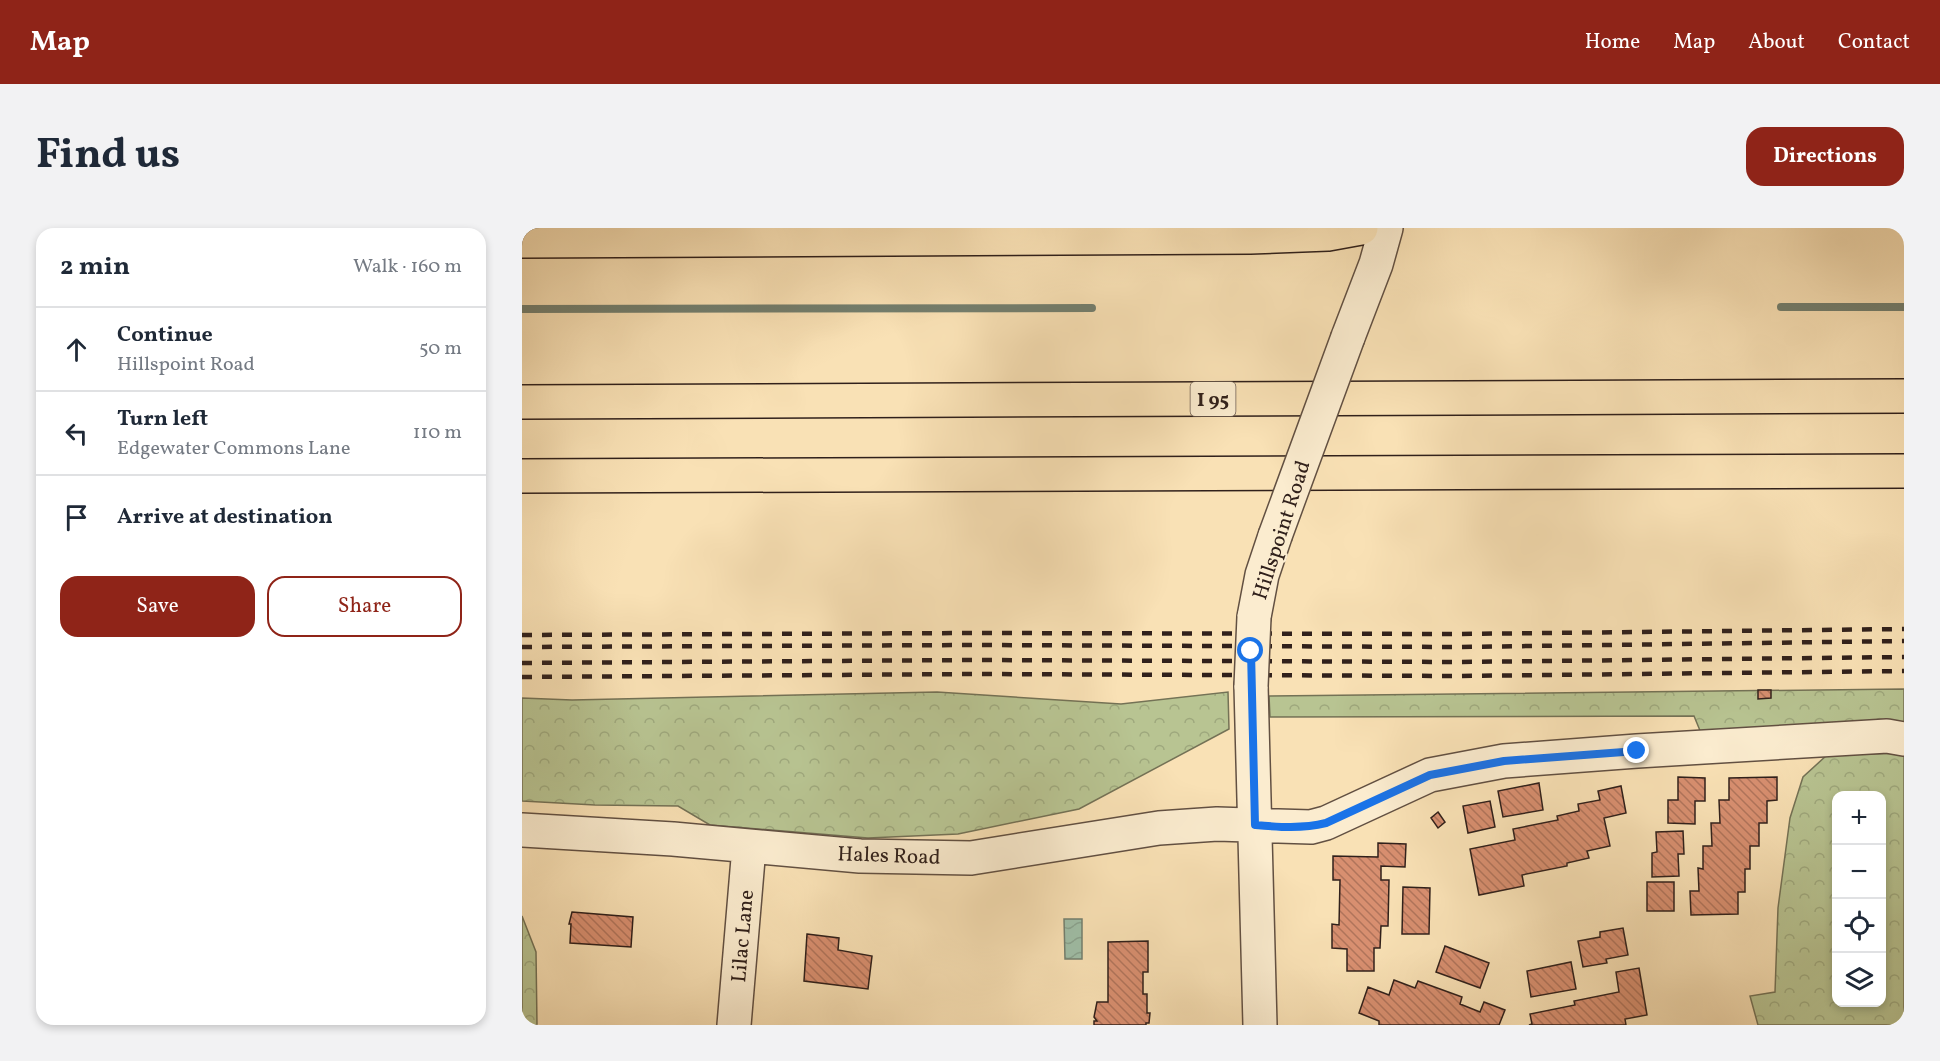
<!DOCTYPE html>
<html lang="en">
<head>
<meta charset="utf-8">
<style>
  body { margin:0; font-family:Vollkorn,serif; background:#f2f2f3; color:#1f2937 }
  .controls { position:absolute; right:18px; bottom:18px; display:grid; overflow:hidden; border-radius:12px; box-shadow:0 3px 9px #0003 }
  .controls button { width:54px; height:54px; display:grid; place-items:center; padding:0; border:0; border-bottom:2px solid #e0e1e3; background:#fff; color:#1f2937; font:30px sans-serif }
  .stop { position:absolute; width:18px; height:18px; margin:-14px; border:4px solid #1a73e8; border-radius:50%; background:#fff }
  .stop.end { background:#1a73e8; border-color:#fff; box-shadow:0 2px 6px #0008 }
  .list { margin:0; padding:0; list-style:none }
  h2 { display:flex; justify-content:space-between; align-items:center; height:78px; margin:0; padding:0 24px; font-size:26px }
  h2 small { font-size:20px; font-weight:400; color:#747a83 }
  .list li { display:grid; grid-template-columns:39px 1fr auto; gap:18px; align-items:center; box-sizing:border-box; height:84px; padding:0 24px; border-top:2px solid #e0e1e3 }
  .list b { display:block; font-size:22px; white-space:nowrap }
  .list p { margin:0; font-size:20px; white-space:nowrap; color:#747a83 }
  .list em { font-size:20px; font-style:normal; color:#747a83 }
  .actions { display:flex; gap:12px; padding:18px 24px }
  .actions a { flex:1; padding:14px 0; border:2px solid #8f2418; border-radius:18px; text-align:center; font-size:21px; color:#8f2418 }
  .actions .main { background:#8f2418; color:#fff }
  .icon { flex:none; width:33px; height:33px; fill:none; stroke:currentColor; stroke-width:2; stroke-linecap:round; stroke-linejoin:round }
  .map { position:relative; flex:none; width:1382px; height:797px; overflow:hidden; border-radius:18px }
  header { display:flex; align-items:center; gap:36px; box-sizing:border-box; height:84px; padding:0 30px; background:#8f2418; color:#fff }
  header strong { font-size:28px }
  nav { display:flex; gap:33px; margin-inline-start:auto; font-size:21px }
  .intro { display:flex; align-items:center; justify-content:space-between; box-sizing:border-box; height:144px; padding:0 36px }
  h1 { margin:0; font-size:42px }
  .button { padding:15px 27px; border-radius:18px; background:#8f2418; color:#fff; font-size:21px; font-weight:700 }
  main { display:flex; gap:36px; padding:0 36px }
  aside { flex:1; background:#fff; border-radius:18px; box-shadow:0 3px 9px #0003 }
  .map>svg:first-child { display:block }
  .forest { fill:url(#forest-crowns); stroke:#747256; stroke-width:1.5; fill-rule:evenodd }
  .water { fill:url(#water-waves); stroke:#737f6f; stroke-width:1.5 }
  .lines { fill:none; stroke-linecap:round; stroke-linejoin:round }
  .stream { stroke:#737f6f; stroke-width:8 }
  .building { fill:url(#building-back-hatch); stroke:#30201b; stroke-width:1.5 }
  .minor-casing { stroke:#625042; stroke-width:36 }
  .major-casing { stroke:#30201b; stroke-width:36 }
  .highway-casing { stroke:#30201b; stroke-width:36 }
  .minor { stroke:#fbeccf; stroke-width:33 }
  .major { stroke:#f9e1b5; stroke-width:33 }
  .highway { stroke:#f9e1b5; stroke-width:33 }
  .rail { stroke:#30201b; stroke-width:4.5; stroke-dasharray:10 10; stroke-linecap:butt }
  .minor-bridge-casing { stroke:#625042; stroke-width:36; stroke-linecap:butt }
  .minor-bridge { stroke:#fbeccf; stroke-width:33 }
  .route { stroke:#1a73e8; stroke-width:8 }
  .labels { text-anchor:middle; stroke-width:4.5; stroke-linejoin:round; paint-order:stroke }
  .shield { fill:#fbeccf; stroke:#6d5d51; stroke-width:1.5 }
  .shield-label { font-size:20px; font-weight:bold; fill:#30201b }
  .street-label { font-size:21px; fill:#30201b; stroke:#fbeccf }
</style>
</head>
<body>
<header>
<strong>Map</strong>
<nav><a>Home</a><a>Map</a><a>About</a><a>Contact</a></nav>
</header>
<div class="intro"><h1>Find us</h1><a class="button">Directions</a></div>
<main>
<aside>
<h2>2 min<small>Walk · 160 m</small></h2>
<ul class="list">
<li><svg class="icon" aria-label="ahead" viewBox="0 0 24 24"><path d="M12 20V5M6 11l6-6 6 6"/></svg><div><b>Continue</b><p>Hillspoint Road</p></div><em>50 m</em></li>
<li><svg class="icon" aria-label="left" viewBox="0 0 24 24"><path d="M17 20v-9H6M10 6l-5 5 5 5"/></svg><div><b>Turn left</b><p>Edgewater Commons Lane</p></div><em>110 m</em></li>
<li><svg class="icon" aria-label="arrive" viewBox="0 0 24 24"><path d="M6 21V4h12l-3 4 3 4H6"/></svg><div><b>Arrive at destination</b></div></li>
</ul>
<div class="actions"><a class="main">Save</a><a>Share</a></div>
</aside>
<div class="map">
<svg width="1382" height="797" viewBox="0 0 1382 797">
  <defs>
    <pattern id="forest-crowns" width="20" height="18" patternUnits="userSpaceOnUse" patternTransform="scale(1.5)"><rect width="20" height="18" fill="#b8c492"/><path d="M2 6a3 3 0 1 1 6 0M12 15a3 3 0 1 1 6 0" fill="none" stroke="#9ea87d"/></pattern>
    <pattern id="water-waves" width="16" height="10" patternUnits="userSpaceOnUse" patternTransform="scale(1.5)"><rect width="16" height="10" fill="#9fbea7"/><path d="M0 5q4-4 8 0t8 0" fill="none" stroke="#89a38f"/></pattern>
    <pattern id="building-back-hatch" width="6" height="6" patternUnits="userSpaceOnUse" patternTransform="scale(1.5)"><rect width="6" height="6" fill="#d88f70"/><path d="M-1 5l2 2M0 0l6 6M5-1l2 2" fill="none" stroke="#b0745b"/></pattern>
  </defs>
  <rect width="100%" height="100%" fill="#f9e1b5"/>
  <filter id="stains"><feTurbulence type="fractalNoise" baseFrequency=".00333" numOctaves="4"/><feColorMatrix values="0 0 0 0 .2 0 0 0 0 .09 0 0 0 0 .02 0 0 0 .5 -.17"/></filter>
  <radialGradient id="worn" r=".72"><stop offset=".6" stop-color="#630" stop-opacity="0"/><stop offset="1" stop-color="#630" stop-opacity=".3"/></radialGradient>
  <path class="forest" d="M1382,461V501L1179,505L1172,488L748,489L747,468Z
    M415,464L599,476L706,464L707,501L557,581L436,606L346,610L188,597L156,578L73,577L0,573V470L50,472Z
    M1382,525V797H1236L1228,768L1253,764L1256,680L1268,590L1281,549L1305,527ZM1314,568H1360V774H1314Z
    M0,688L14,724L15,797H0Z"/>
  <path class="water" d="M542,691H560V731H543Z"/>
  <g class="lines">
    <path class="stream" d="M1259,79H1382
      M0,81L570,80"/>
  </g>
  <path class="building" d="M1236,462H1249V470L1236,471Z
    M1156,549L1183,550V573H1173V596L1146,595V572H1156Z
    M1255,549V572L1245,573V595H1237V618H1228V641H1223V664H1216V686L1169,687L1168,663H1177L1176,640L1181,641V618H1190L1189,595H1198L1197,572H1207V550Z
    M1017,555L1021,582L981,589L976,563Z
    M1099,558L1104,585L1082,590L1088,618L1065,623L1067,630L1045,635V638L1000,647L1002,658L957,667L948,621L993,612L991,601L1036,592L1035,588L1057,583L1056,576L1078,572L1076,563Z
    M968,573L973,599L946,605L941,578Z
    M916,584L923,594L916,600L909,590Z
    M1161,603L1162,626H1156L1157,648L1130,649V625L1135,624L1134,604Z
    M856,615L884,616L883,639L859,638V652H867L866,698H859L858,720H852V743H825V721L810,720V696L817,697L818,652H811V628L856,629Z
    M1125,654H1152V683H1125Z
    M881,659L908,660L907,706H880Z
    M50,684L111,689L109,719L48,715L49,696H47Z
    M1101,700L1106,727L1084,731L1085,735L1061,739L1056,713L1078,709V704Z
    M285,706L317,710L316,722L350,728L346,761L282,753Z
    M626,713V744H621V766H625V785H628L627,795H624V797H572V793H575L572,789L575,774H586V714Z
    M923,718L967,735L958,760L914,744Z
    M1049,734L1054,761L1009,769L1005,743Z
    M1117,740L1125,787L1103,791L1104,797H1007L1010,796L1008,786L1053,777L1052,773L1097,764L1094,744Z
    M872,752L893,760L896,753L940,769L938,776L958,784L962,774L983,782L977,797H857V793L837,785L846,759L867,767Z"/>
  <g class="lines">
    <defs>
      <path id="minor" d="M826,109L854,36L864,0
        M732,389L740,347L753,308
        M729,458L738,797
        M0,602L151,611L338,628L449,630L637,600L695,596L789,599L804,595L908,547L982,533L1115,523L1365,508L1382,511
        M212,797L227,619"/>
      <path id="major" d="M0,13L728,9L806,6L839,0"/>
      <path id="highway" d="M0,174L1382,168
        M0,248L1382,243"/>
    </defs>
    <use href="#minor" class="minor-casing"/>
    <use href="#major" class="major-casing"/>
    <use href="#highway" class="highway-casing"/>
    <use href="#minor" class="minor"/>
    <use href="#major" class="major"/>
    <use href="#highway" class="highway"/>
    <path class="rail" d="M0,407L454,405L936,406L1382,401
      M0,419L452,417L935,419L1382,413
      M0,435L452,432L935,434L1382,429
      M0,449L452,446L935,448L1382,443"/>
    <defs>
      <path id="minor-bridge" d="M753,308L826,109
        M729,458L732,389"/>
    </defs>
    <use href="#minor-bridge" class="minor-bridge-casing"/>
    <use href="#minor-bridge" class="minor-bridge"/>
  </g>
  <g class="lines">
    <path class="route" d="M729,423L733,597C757,599 780,601 804,595L908,547L982,533L1115,523"/>
  </g>
  <g class="labels">
    <rect class="shield" x="668.5" y="154" width="45" height="34" rx="4.5"/>
    <g class="shield-label">
      <text x="691" y="178">I 95</text>
    </g>
    <g class="street-label">
      <text transform="translate(759 302) rotate(-72)" y="7">Hillspoint Road</text>
      <text transform="translate(367 627) rotate(2)" y="7">Hales Road</text>
      <text transform="translate(220 708) rotate(-85)" y="7">Lilac Lane</text>
    </g>
  </g>
  <rect width="100%" height="100%" filter="url(#stains)"/>
  <rect width="100%" height="100%" fill="url(#worn)"/>
</svg>
<div class="controls">
<button>+</button>
<button>−</button>
<button><svg class="icon" aria-label="locate" viewBox="0 0 24 24"><circle cx="12" cy="12" r="6"/><path d="M12 2v4M12 18v4M2 12h4M18 12h4"/></svg></button>
<button><svg class="icon" aria-label="layers" viewBox="0 0 24 24"><path d="M12 4l9 5-9 5-9-5zM3 14l9 5 9-5"/></svg></button>
</div>
<div class="stop" style="left:729px;top:423px"></div>
<div class="stop end" style="left:1115px;top:523px"></div>
</div>
</main>
</body>
</html>
